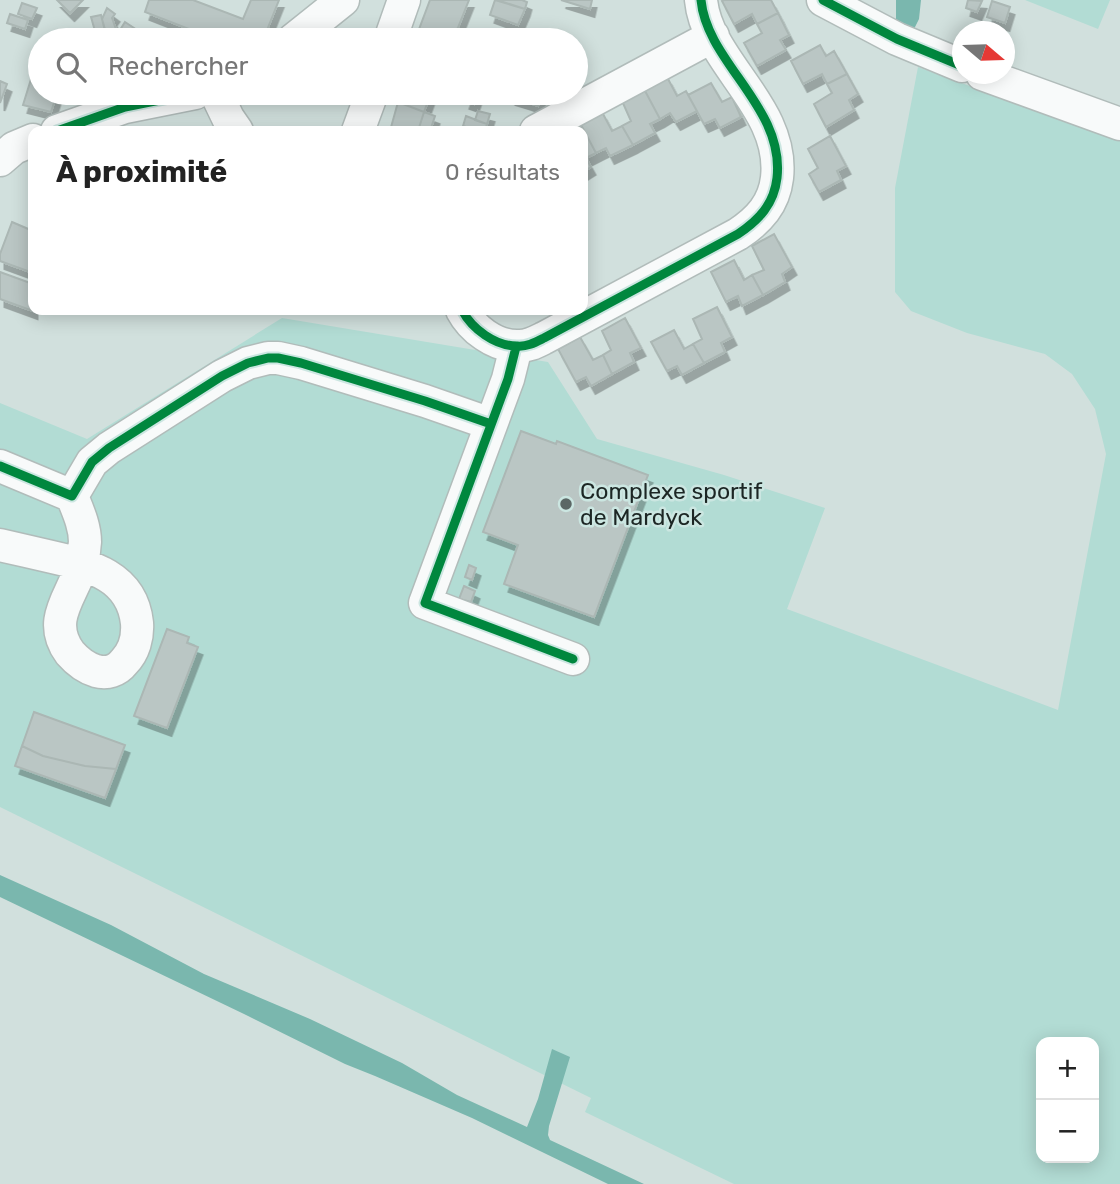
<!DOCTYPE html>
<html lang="fr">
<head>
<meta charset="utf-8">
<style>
  body { margin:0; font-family:Rubik,sans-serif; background:#f6f6f6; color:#222 }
  .controls { position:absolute; right:21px; bottom:21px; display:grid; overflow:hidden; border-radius:14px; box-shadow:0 4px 18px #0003 }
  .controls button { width:63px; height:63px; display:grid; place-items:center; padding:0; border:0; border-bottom:2px solid #e0e0e0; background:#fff; color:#222; font:35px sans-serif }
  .compass { position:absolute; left:952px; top:21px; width:63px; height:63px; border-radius:50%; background:#fff; box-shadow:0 4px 18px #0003; rotate:109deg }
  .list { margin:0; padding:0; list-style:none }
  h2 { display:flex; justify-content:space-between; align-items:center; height:91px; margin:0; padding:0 28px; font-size:30px }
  h2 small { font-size:23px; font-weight:400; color:#767676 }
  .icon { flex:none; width:38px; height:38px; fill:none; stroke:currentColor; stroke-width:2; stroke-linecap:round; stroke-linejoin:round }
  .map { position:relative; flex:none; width:1120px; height:1184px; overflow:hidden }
  .search { position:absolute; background:#fff; box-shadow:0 4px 18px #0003; left:28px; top:28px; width:560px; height:77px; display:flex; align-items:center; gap:18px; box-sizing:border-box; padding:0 24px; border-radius:38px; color:#767676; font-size:26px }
  .panel { position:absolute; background:#fff; box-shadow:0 4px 18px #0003; left:28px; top:126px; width:560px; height:189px; border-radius:14px }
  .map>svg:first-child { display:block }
  .green { fill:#b2dcd4; fill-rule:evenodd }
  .water { fill:#7ab7ae }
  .building { fill:#bac6c4; stroke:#abb7b4; stroke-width:2; filter:url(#shadow) }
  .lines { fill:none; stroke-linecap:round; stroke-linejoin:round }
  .minor-casing { stroke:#b1bcba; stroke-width:35 }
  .minor { stroke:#f8fafa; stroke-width:32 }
  .cycleway-casing { stroke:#cbe6e1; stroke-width:13 }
  .cycleway { stroke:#00873e; stroke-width:9 }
  .poi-dot { fill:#5b6765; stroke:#cbe6e1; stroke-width:2.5 }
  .labels { text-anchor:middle; stroke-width:5; stroke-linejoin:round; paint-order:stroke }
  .poi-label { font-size:23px; fill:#1c2624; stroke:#cbe6e1; text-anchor:start }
</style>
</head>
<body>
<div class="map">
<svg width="1120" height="1184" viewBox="0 0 1120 1184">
  <defs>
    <filter id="shadow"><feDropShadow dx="4.5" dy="8" stdDeviation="0" flood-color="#0004"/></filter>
  </defs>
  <rect width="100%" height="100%" fill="#d1e0dd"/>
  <path class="green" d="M1025,0H1110L1098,29Z
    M918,67L1120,141V1184H734L585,1112L591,1098L0,807V403L87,439L282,318L548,362L597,439L724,475L825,508L787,609L1058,710L1106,454L1095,409L1072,374L1045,354L967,333L911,311L895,292V188ZM1041,1042H1094V1158H1041Z"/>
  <path class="water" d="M896,0H921L919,19L914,29L896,21Z
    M0,875L111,925L204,974L310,1019L402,1063L457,1095L527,1127L538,1099L552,1049L570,1057L549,1126L548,1135L550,1140L644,1184H608L472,1118L375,1076L345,1064L244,1014L0,897Z"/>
  <path class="building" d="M57,0H83L70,13Z
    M149,0H193L243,19L251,0H279L267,30L256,40H217L145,12Z
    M430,0H469L453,40H415Z
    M495,0L525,9L518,25L490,15Z
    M497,0H522L527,2L525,9Z
    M561,0H592L590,9Z
    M724,0H771L778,13L757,24L752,14L734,24L722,1Z
    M968,0L982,1L977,12L966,8Z
    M992,1L1010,7L1005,23L987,17Z
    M22,3L37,8L32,19L18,14Z
    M107,8L115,14L112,18L119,38L108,40L102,19Z
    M778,13L789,35L780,40L786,50L757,66L744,43L762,33L757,24Z
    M10,14L28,20L25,29L7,23Z
    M101,15L106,35L97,38L91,17Z
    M125,22L140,32L134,40L120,30Z
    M457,29L466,32L464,40H453Z
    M820,45L826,56L834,51L847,74L827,84L822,74L803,84L791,61Z
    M36,63L40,64V93H57L51,112L23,105Z
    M847,74L858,94L849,100L854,110L826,127L814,104L832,93L827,84Z
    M667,77L677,96L686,91L697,111L676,122L670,113L660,119L644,89Z
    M0,81L7,84L0,103Z
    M711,83L722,102L732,97L741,117L720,128L715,119L704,124L688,95Z
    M644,89L660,119L650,124L655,133L633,145L622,126L631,121L622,101Z
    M396,93H431L424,112L393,100Z
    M468,93H478L474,104L465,101Z
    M512,93H527L524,101L511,97Z
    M527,93H542L538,106L524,101Z
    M398,102L424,112L418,131H390Z
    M478,111L490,114L487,124L475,120Z
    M424,112L435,116L430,131H418Z
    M602,112L612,131L622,126L633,145L610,156L606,148L596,153L580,123Z
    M466,116L487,124L485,131H478L463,126Z
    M580,123L596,153L586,158L591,167L583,172V131H565Z
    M830,136L846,166L837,171L841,180L819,192L809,174L818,168L808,149Z
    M12,222L33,231V273L0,261V254Z
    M774,234L792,267L782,274L785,282L763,295L752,275L764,270L752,246Z
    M734,260L744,280L752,275L763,295L742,306L738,296L726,302L711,272Z
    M0,272L33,284V311L0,299Z
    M717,307L732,337L721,343L725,352L704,363L693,344L702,339L693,319Z
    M625,318L641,348L630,353L634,362L612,374L603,355L611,350L602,331Z
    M674,330L684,349L693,344L704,363L682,375L677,366L667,371L651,342Z
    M580,337L593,360L603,355L612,374L591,386L586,377L576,382L558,349Z
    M521,431L556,444L557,441L648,475L594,617L504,584L518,545L483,532Z
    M469,565L476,568L472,580L465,577Z
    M464,586L475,591L471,602L459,599Z
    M167,629L189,637L187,643L198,647L167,728L134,716Z
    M34,712L125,745L116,769L85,766L43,756L22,746Z
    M22,746L43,756L85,766L116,769L105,798L15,766Z"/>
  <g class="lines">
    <defs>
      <path id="minor" d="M823,0L897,39L962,66
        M293,40L343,0
        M390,40L404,0
        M982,74L1120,124
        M216,93L228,118L237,131
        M57,131L125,107L195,93
        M358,131L372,93
        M536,131L713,36
        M0,160L14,148L33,140
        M462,310C472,329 495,346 517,346C527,347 536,342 544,338L738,234C759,220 774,204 777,178C785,107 707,63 701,0
        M516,347L508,379L425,603L573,659
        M0,466L72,496L92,462L109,448L222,376L248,363L268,358H278L301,363L425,401L491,424
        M0,545C17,549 35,553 52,557C91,566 132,576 137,623C138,637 134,652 124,662C117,671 107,674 96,671C86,668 77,661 70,653C45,619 74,595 82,563C84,557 84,549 85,542C85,526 78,511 72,496"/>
    </defs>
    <use href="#minor" class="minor-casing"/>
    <use href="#minor" class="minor"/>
    <defs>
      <path id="cycleway" d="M823,0L897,39L962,66
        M57,131L125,107L195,93
        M462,310C472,329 495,346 517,346C527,347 536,342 544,338L738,234C759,220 774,204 777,178C785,107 707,63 701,0
        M516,347L508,379L425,603L573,659
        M0,466L72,496L92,462L109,448L222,376L248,363L268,358H278L301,363L425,401L491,424"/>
    </defs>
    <use href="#cycleway" class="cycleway-casing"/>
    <use href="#cycleway" class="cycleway"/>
  </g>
  <circle class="poi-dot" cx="566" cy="504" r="7"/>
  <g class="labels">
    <g class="poi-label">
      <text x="580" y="499">Complexe sportif<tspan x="580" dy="26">de Mardyck</tspan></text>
    </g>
  </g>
</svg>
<div class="controls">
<button>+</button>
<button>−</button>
</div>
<svg class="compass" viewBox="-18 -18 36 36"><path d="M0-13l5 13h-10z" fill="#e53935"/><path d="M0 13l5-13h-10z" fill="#767676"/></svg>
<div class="search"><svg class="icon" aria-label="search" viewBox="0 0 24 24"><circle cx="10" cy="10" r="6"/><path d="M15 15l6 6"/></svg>Rechercher</div>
<section class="panel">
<h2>À proximité<small>0 résultats</small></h2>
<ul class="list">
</ul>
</section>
</div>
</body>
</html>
